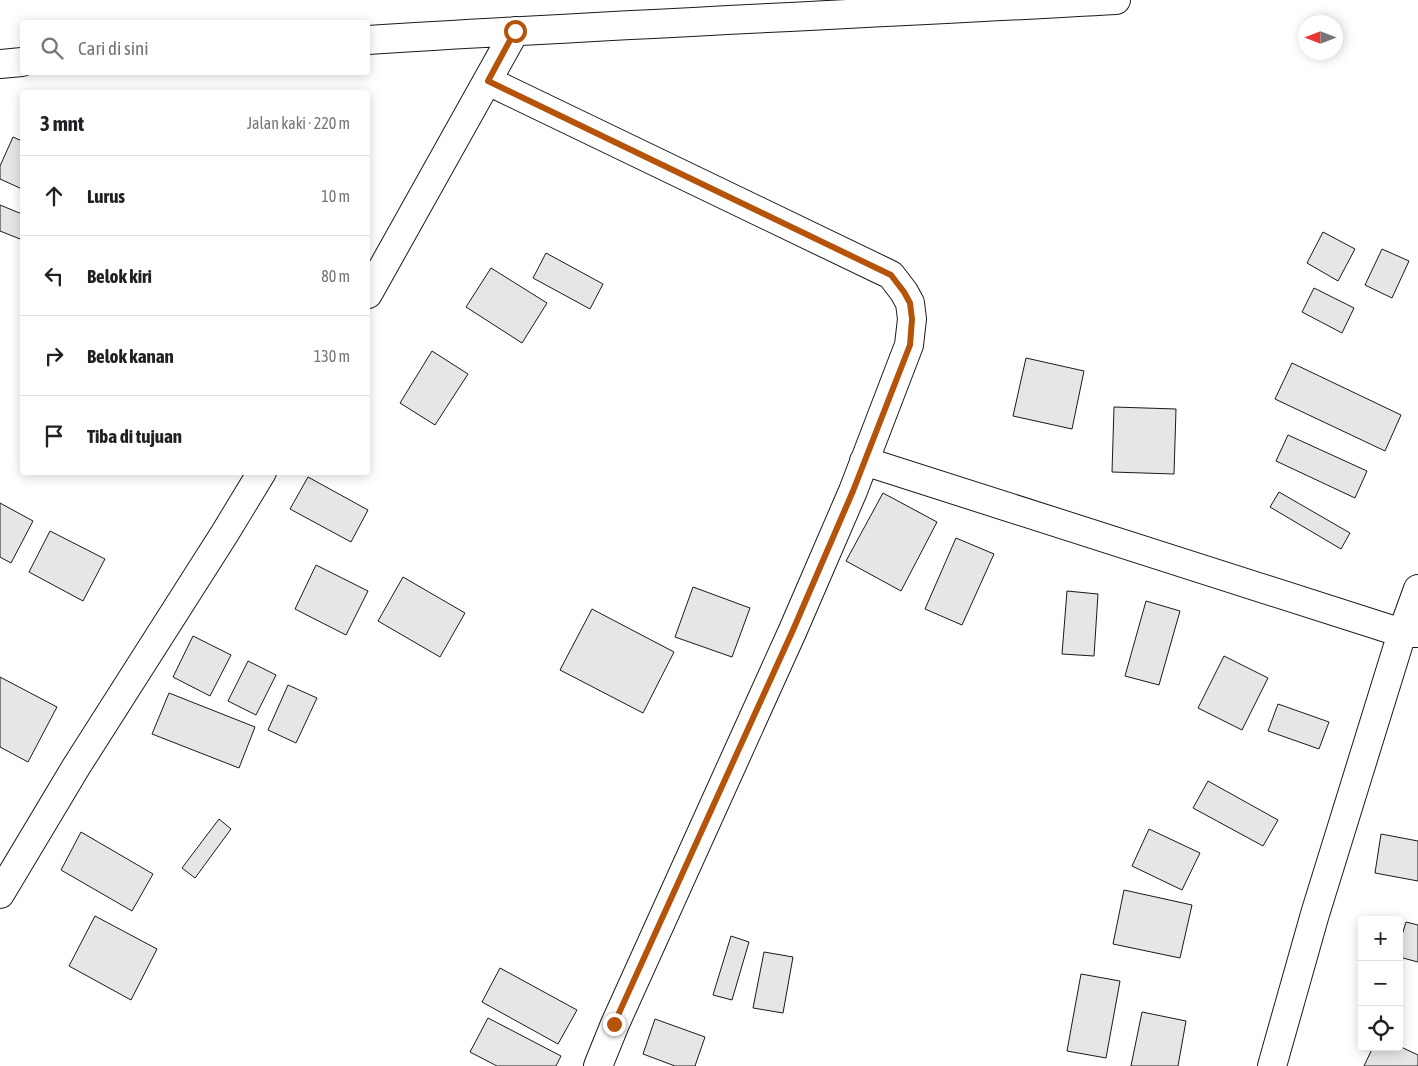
<!DOCTYPE html>
<html lang="id">
<head>
<meta charset="utf-8">
<style>
  body { margin:0; font-family:"Asap Condensed",sans-serif; background:#f2f2f2; color:#202124 }
  .controls { position:absolute; right:15px; bottom:15px; display:grid; overflow:hidden; border-radius:5px; box-shadow:0 2px 12px #0003 }
  .controls button { width:45px; height:45px; display:grid; place-items:center; padding:0; border:0; border-bottom:1px solid #e0e0e0; background:#fff; color:#202124; font:25px sans-serif }
  .compass { position:absolute; left:1298px; top:15px; width:45px; height:45px; border-radius:50%; background:#fff; box-shadow:0 2px 12px #0003; rotate:270deg }
  .stop { position:absolute; width:15px; height:15px; margin:-11px; border:4px solid #b45309; border-radius:50%; background:#fff }
  .stop.end { background:#b45309; border-color:#fff; box-shadow:0 1px 5px #0008 }
  .list { margin:0; padding:0; list-style:none }
  h2 { display:flex; justify-content:space-between; align-items:center; height:65px; margin:0; padding:0 20px; font-size:21px }
  h2 small { font-size:16px; font-weight:400; color:#757577 }
  .list li { display:grid; grid-template-columns:32px 1fr auto; gap:15px; align-items:center; box-sizing:border-box; height:80px; padding:0 20px; border-top:1px solid #e0e0e0 }
  .list b { display:block; font-size:19px; white-space:nowrap }
  .list em { font-size:16px; font-style:normal; color:#757577 }
  .icon { flex:none; width:28px; height:28px; fill:none; stroke:currentColor; stroke-width:2; stroke-linecap:round; stroke-linejoin:round }
  .map { position:relative; flex:none; width:1418px; height:1066px; overflow:hidden }
  .search { position:absolute; background:#fff; box-shadow:0 2px 12px #0003; left:20px; top:20px; width:350px; height:55px; display:flex; align-items:center; gap:12px; box-sizing:border-box; padding:0 18px; border-radius:5px; color:#757577; font-size:19px }
  .panel { position:absolute; background:#fff; box-shadow:0 2px 12px #0003; left:20px; top:90px; width:350px; height:385px; border-radius:5px }
  .map>svg:first-child { display:block }
  .building { fill:#e6e6e6; stroke:#1a1a1a }
  .lines { fill:none; stroke-linecap:round; stroke-linejoin:round }
  .minor-casing { stroke:#1a1a1a; stroke-width:30 }
  .minor { stroke:#fff; stroke-width:28 }
  .route { stroke:#b45309; stroke-width:6 }
</style>
</head>
<body>
<div class="map">
<svg width="1418" height="1066" viewBox="0 0 1418 1066">
  <rect width="100%" height="100%" fill="#fff"/>
  <path class="building" d="M13,137L22,141V189L0,179V166Z
    M0,205L22,214V232L20,239L0,231Z
    M1323,232L1355,249L1338,281L1307,263Z
    M1382,249L1409,261L1392,298L1365,285Z
    M546,253L603,284L590,309L533,278Z
    M491,268L547,303L522,343L466,307Z
    M1314,288L1354,308L1342,333L1302,312Z
    M432,351L468,374L435,425L400,403Z
    M1026,358L1084,371L1072,429L1013,416Z
    M1292,363L1401,415L1385,451L1275,399Z
    M1114,407L1176,409L1174,474L1112,472Z
    M1288,435L1367,471L1355,498L1276,461Z
    M308,477L368,510L351,542L290,509Z
    M1279,492L1350,533L1341,549L1270,507Z
    M883,493L937,522L901,591L846,561Z
    M0,503L33,521L11,563L0,557Z
    M50,531L105,559L83,601L29,572Z
    M956,538L994,554L962,625L925,609Z
    M316,565L368,591L346,635L295,609Z
    M403,577L465,613L440,657L378,621Z
    M693,587L750,608L732,657L675,637Z
    M1067,591L1098,594L1094,656L1062,654Z
    M1146,601L1180,611L1159,685L1125,676Z
    M592,609L674,652L643,713L560,670Z
    M193,636L231,655L210,696L173,677Z
    M1224,656L1268,678L1242,730L1198,708Z
    M248,661L276,675L256,715L228,701Z
    M0,677L57,707L28,762L0,747Z
    M288,685L317,698L296,743L268,730Z
    M169,693L255,727L239,768L152,734Z
    M1278,704L1329,722L1319,749L1268,731Z
    M1208,781L1278,820L1263,846L1193,808Z
    M219,819L231,829L195,878L182,868Z
    M1149,829L1200,853L1182,890L1132,866Z
    M81,832L153,874L132,911L61,870Z
    M1381,834L1418,841V881L1375,873Z
    M1124,890L1192,905L1180,958L1113,944Z
    M95,916L157,949L131,1000L69,966Z
    M1406,922L1418,925V962L1399,957V945Z
    M731,936L749,942L732,1000L713,995Z
    M764,952L793,957L783,1013L753,1008Z
    M500,968L577,1010L558,1044L482,1002Z
    M1081,974L1120,981L1106,1058L1067,1051Z
    M1142,1012L1186,1021L1178,1066H1131Z
    M488,1018L561,1056L556,1066H497L470,1052Z
    M655,1019L705,1037L695,1066H675L643,1054Z
    M1399,1046L1418,1055V1066H1364L1373,1047H1399Z"/>
  <g class="lines">
    <defs>
      <path id="minor" d="M368,40C617,24 866,14 1116,0
        M0,64L22,62
        M488,81L891,275L904,292L910,303L912,319L909,345L853,491L793,630L615,1024L598,1066
        M368,294L515,31
        M864,461L1402,633H1418
        M0,894L76,767L225,533L262,472
        M1272,1066L1315,914L1402,633L1418,589"/>
    </defs>
    <use href="#minor" class="minor-casing"/>
    <use href="#minor" class="minor"/>
  </g>
  <g class="lines">
    <path class="route" d="M515,31L488,81L891,275L904,292L910,303L912,319L910,345L853,491L793,630L614,1024"/>
  </g>
</svg>
<div class="controls">
<button>+</button>
<button>−</button>
<button><svg class="icon" aria-label="locate" viewBox="0 0 24 24"><circle cx="12" cy="12" r="6"/><path d="M12 2v4M12 18v4M2 12h4M18 12h4"/></svg></button>
</div>
<svg class="compass" viewBox="-18 -18 36 36"><path d="M0-13l5 13h-10z" fill="#e53935"/><path d="M0 13l5-13h-10z" fill="#757577"/></svg>
<div class="stop" style="left:515px;top:31px"></div>
<div class="stop end" style="left:614px;top:1024px"></div>
<div class="search"><svg class="icon" aria-label="search" viewBox="0 0 24 24"><circle cx="10" cy="10" r="6"/><path d="M15 15l6 6"/></svg>Cari di sini</div>
<section class="panel">
<h2>3 mnt<small>Jalan kaki · 220 m</small></h2>
<ul class="list">
<li><svg class="icon" aria-label="ahead" viewBox="0 0 24 24"><path d="M12 20V5M6 11l6-6 6 6"/></svg><div><b>Lurus</b></div><em>10 m</em></li>
<li><svg class="icon" aria-label="left" viewBox="0 0 24 24"><path d="M17 20v-9H6M10 6l-5 5 5 5"/></svg><div><b>Belok kiri</b></div><em>80 m</em></li>
<li><svg class="icon" aria-label="right" viewBox="0 0 24 24"><path d="M7 20v-9h11M14 6l5 5-5 5"/></svg><div><b>Belok kanan</b></div><em>130 m</em></li>
<li><svg class="icon" aria-label="arrive" viewBox="0 0 24 24"><path d="M6 21V4h12l-3 4 3 4H6"/></svg><div><b>Tiba di tujuan</b></div></li>
</ul>
</section>
</div>
</body>
</html>
